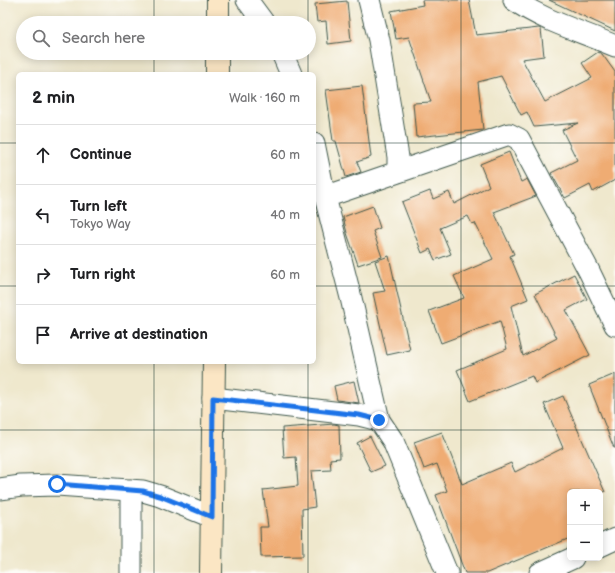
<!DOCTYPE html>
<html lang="en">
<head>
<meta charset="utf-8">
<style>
  body { margin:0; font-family:"Balsamiq Sans",sans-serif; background:#f6f6f6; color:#202124 }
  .controls { position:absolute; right:12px; bottom:12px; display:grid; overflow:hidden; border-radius:6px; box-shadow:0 2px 10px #0003 }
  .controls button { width:36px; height:36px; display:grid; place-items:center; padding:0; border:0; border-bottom:1px solid #e0e0e0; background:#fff; color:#202124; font:20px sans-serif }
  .stop { position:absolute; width:12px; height:12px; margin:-9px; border:3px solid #1a73e8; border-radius:50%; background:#fff }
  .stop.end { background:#1a73e8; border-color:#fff; box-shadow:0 1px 4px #0008 }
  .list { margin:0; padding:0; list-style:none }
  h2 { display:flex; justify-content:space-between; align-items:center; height:52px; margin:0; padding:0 16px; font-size:17px }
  h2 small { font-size:13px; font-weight:400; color:#757577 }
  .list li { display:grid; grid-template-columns:26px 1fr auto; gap:12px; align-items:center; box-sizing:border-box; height:60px; padding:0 16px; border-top:1px solid #e0e0e0 }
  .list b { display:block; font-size:15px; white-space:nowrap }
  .list p { margin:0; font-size:13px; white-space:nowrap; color:#757577 }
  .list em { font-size:13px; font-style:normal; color:#757577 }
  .icon { flex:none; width:22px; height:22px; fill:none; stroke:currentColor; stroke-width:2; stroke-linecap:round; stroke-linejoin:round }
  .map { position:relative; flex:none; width:615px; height:573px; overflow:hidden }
  .search { position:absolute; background:#fff; box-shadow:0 2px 10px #0003; left:16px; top:16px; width:300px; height:44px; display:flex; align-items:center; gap:10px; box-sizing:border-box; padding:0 14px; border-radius:22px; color:#757577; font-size:15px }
  .panel { position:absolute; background:#fff; box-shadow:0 2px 10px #0003; left:16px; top:72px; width:300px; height:292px; border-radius:6px }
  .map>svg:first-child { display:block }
  .building { fill:#efac73 }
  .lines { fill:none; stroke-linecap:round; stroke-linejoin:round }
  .minor-casing { stroke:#3e574b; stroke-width:23 }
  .secondary-casing { stroke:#3e574b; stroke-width:24 }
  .minor { stroke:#fff; stroke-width:21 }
  .secondary { stroke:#fbe6c4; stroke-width:22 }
  .route { stroke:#1a73e8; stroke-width:5 }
  .grid { fill:none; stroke:#1f3d34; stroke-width:1; stroke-opacity:0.55 }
</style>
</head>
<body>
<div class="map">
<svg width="615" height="573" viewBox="0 0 615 573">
  <rect width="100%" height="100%" fill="#fdfcf7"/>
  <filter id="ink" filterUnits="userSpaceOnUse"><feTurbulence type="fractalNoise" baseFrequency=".025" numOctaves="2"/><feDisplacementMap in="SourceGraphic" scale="8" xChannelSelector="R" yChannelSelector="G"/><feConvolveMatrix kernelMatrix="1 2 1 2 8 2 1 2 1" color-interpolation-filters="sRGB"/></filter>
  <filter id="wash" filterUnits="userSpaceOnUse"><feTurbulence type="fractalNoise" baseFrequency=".012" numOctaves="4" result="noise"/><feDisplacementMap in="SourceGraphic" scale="16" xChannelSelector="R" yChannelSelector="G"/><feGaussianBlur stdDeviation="0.9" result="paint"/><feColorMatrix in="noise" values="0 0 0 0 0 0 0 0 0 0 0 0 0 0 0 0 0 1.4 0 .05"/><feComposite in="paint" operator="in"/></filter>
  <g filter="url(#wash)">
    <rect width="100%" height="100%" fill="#efe8cd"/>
    <g id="blocks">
      <path class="building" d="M422,0H469L476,35L539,28L541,29L544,56L522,59L545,102L592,78L582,63L598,52L602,54L615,72V180L593,192L590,185L565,198L551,173L577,160L562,130L578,123L534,127L527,112L521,115L501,76L478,82L483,130L416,137L413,103L431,102L409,37L396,39L391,11L423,5Z
        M549,0H615V31Z
        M347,1L351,41L328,44L326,21L317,22L315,4Z
        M362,86L371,157L357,162L361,172L346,177L336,141H333L326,90Z
        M509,152L521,182L527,179L536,196L494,212L514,254L510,256L528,299L511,306L523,356L557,338L535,294L574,274L587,299L566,310L590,355L535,383L532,376L470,401L457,370L507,349L500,321L441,343L429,311L464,298L454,276L493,259L475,223L472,224L468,216L440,228L451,254L435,260L430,249L422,253L402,202L430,191L433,199L449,192L454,204L489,186L480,164Z
        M373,206L380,228L373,231L382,257L358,265L347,233L343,217Z
        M389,256L410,350L387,355L373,293L385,291L375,261Z
        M615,374V448H614L589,385Z
        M354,381L359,403L337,400L334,386Z
        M563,396L605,492H570V538L487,573H465L436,495L447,491L437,464L424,469L414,442L442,432L462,484L511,463L515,472L563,448L544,404Z
        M334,424L339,425L340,458L330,459L331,470L311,471L315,507L302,509L303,556L261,557L260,527H268L263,490L298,486L296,457L284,458L282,428Z
        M370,436L385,466L371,472L357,443Z"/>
    </g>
  </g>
  <g filter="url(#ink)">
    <use href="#blocks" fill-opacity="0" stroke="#3e574b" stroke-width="1"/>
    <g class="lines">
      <defs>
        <path id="minor" d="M247,0L264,23
          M369,0L379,40L398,157V172
          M514,0C545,22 581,31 615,46
          M282,53L291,74
          M314,143L325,197L351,298L379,420
          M325,197L509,134L519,139L589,271L615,325
          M213,398L359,415L379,420L393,441L447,573
          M0,489L21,486L57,485L143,491L160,496L212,517
          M600,546L615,539
          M131,573V490
          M540,573L573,558"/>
        <path id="secondary" d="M218,23V0
          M217,74V53
          M211,573L214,362"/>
      </defs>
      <use href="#minor" class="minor-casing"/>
      <use href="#secondary" class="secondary-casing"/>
      <use href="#minor" class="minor"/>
      <use href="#secondary" class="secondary"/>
    </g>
  </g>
  <g class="lines" filter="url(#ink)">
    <path class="route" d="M57,484L143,491L160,496L212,517L213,398L359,415L379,420"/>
  </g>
  <path class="grid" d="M154,0V23M308,0V23M461,0V573M154,53V74M308,53V74M0,143H18M314,143H615M0,286H18M314,286H615M154,362V573M308,362V573M0,430H615"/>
</svg>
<div class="controls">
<button>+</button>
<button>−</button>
</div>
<div class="stop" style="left:57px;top:484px"></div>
<div class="stop end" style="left:379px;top:420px"></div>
<div class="search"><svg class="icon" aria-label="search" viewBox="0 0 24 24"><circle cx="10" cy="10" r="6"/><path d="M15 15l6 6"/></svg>Search here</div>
<section class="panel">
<h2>2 min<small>Walk · 160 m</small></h2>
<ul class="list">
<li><svg class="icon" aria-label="ahead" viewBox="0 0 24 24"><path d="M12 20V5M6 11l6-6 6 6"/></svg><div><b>Continue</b></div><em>60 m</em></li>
<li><svg class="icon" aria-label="left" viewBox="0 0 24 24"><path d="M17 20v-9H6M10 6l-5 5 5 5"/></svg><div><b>Turn left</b><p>Tokyo Way</p></div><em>40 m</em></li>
<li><svg class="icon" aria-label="right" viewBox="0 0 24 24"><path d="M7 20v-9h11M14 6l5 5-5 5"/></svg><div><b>Turn right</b></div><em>60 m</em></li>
<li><svg class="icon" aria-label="arrive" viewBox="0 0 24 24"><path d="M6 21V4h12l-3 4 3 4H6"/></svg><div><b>Arrive at destination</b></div></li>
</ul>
</section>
</div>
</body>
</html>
